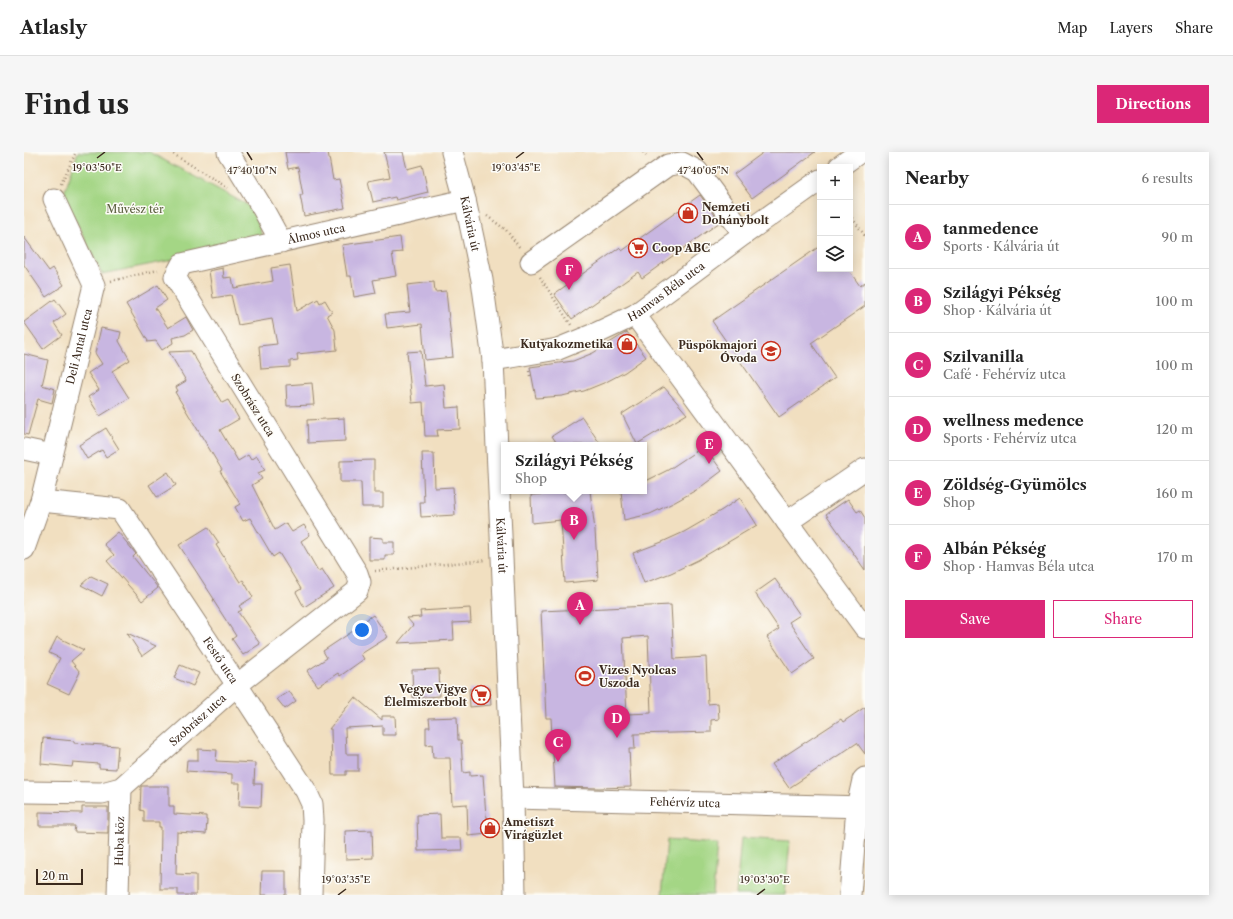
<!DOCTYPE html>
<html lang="en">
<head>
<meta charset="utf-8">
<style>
  body { margin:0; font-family:"Libre Caslon Text",serif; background:#f6f6f6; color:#222 }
  .controls { position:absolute; right:12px; top:12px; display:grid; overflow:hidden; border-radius:0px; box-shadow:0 2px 10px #0003 }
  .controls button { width:36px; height:36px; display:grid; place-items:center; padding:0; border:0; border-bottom:1px solid #e0e0e0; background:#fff; color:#222; font:20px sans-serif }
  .scale { position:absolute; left:12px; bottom:10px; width:47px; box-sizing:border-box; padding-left:4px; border:2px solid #3b2a1e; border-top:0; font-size:11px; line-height:14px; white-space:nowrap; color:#3b2a1e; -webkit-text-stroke:3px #fdfcf7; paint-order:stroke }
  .you { position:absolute; left:338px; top:478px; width:14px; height:14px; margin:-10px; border:3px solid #fff; border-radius:50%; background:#1a73e8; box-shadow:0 0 0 6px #1a73e833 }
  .badge { display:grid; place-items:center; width:26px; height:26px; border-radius:50%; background:#db2777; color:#fff; font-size:13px; font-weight:700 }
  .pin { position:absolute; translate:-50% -33px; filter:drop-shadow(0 1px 2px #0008) }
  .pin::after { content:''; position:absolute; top:21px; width:14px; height:12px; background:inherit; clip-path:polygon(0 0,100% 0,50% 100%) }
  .popup { position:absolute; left:477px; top:290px; width:146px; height:52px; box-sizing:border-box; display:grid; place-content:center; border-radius:0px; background:#fff; filter:drop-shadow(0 1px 3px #0005); font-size:13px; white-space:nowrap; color:#767676 }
  .popup b { font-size:15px; color:#222 }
  .popup::after { content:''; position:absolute; left:50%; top:100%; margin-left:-8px; border:8px solid transparent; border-top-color:#fff }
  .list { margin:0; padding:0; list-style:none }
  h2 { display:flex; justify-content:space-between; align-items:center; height:52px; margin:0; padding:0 16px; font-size:17px }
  h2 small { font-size:13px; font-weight:400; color:#767676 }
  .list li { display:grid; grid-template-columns:26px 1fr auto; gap:12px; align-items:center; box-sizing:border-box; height:64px; padding:0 16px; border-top:1px solid #e0e0e0 }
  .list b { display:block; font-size:15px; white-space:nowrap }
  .list p { margin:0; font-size:13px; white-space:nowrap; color:#767676 }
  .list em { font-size:13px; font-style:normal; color:#767676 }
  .actions { display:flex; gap:8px; padding:12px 16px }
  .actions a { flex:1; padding:9px 0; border:1px solid #db2777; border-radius:0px; text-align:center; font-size:14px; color:#db2777 }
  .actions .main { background:#db2777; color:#fff }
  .icon { flex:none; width:22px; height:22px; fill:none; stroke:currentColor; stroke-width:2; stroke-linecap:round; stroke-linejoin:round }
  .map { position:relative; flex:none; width:841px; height:743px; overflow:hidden; border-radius:0px }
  header { display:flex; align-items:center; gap:24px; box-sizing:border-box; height:56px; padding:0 20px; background:#fff; border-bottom:1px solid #e0e0e0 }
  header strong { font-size:19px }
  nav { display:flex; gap:22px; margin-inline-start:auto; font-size:14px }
  .intro { display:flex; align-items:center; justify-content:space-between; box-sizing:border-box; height:96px; padding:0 24px }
  h1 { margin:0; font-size:28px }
  .button { padding:10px 18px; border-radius:0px; background:#db2777; color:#fff; font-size:14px; font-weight:700 }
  main { display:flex; gap:24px; padding:0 24px }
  aside { flex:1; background:#fff; border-radius:0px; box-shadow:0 2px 10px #0003 }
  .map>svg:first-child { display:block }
  .green { fill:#a4d685; stroke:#708052 }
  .building { fill:#c8b6e1; fill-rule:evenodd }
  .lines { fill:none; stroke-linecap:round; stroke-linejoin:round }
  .minor-casing { stroke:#96846f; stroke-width:23 }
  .path { stroke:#96846f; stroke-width:2.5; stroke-dasharray:1 3; stroke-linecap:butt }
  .minor { stroke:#fff; stroke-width:21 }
  .ticks { fill:none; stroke:#3b2a1e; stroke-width:1.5 }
  .labels { text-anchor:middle; stroke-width:3; stroke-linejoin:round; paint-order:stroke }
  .poi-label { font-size:11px; font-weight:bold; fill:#3b2a1e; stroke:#fdfcf7; text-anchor:start }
  .park-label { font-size:11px; fill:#5a5e3d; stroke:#fdfcf7 }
  .street-label { font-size:11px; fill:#3b2a1e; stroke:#fdfcf7 }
  .ticks-label { font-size:10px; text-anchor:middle; fill:#3b2a1e; stroke:#fdfcf7; stroke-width:3; stroke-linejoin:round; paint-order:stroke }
</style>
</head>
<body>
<header>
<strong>Atlasly</strong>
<nav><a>Map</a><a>Layers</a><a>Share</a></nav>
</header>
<div class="intro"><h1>Find us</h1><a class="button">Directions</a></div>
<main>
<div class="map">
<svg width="841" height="743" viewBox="0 0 841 743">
  <rect width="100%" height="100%" fill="#fdfcf7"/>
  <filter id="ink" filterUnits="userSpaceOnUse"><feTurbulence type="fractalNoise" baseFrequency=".025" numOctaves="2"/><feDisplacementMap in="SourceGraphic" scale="8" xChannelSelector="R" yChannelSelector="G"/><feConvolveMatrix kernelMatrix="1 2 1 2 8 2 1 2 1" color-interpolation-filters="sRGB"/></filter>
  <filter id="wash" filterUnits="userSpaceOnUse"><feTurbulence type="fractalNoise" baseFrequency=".012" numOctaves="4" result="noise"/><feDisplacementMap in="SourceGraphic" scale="16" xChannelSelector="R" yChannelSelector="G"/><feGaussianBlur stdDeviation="0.9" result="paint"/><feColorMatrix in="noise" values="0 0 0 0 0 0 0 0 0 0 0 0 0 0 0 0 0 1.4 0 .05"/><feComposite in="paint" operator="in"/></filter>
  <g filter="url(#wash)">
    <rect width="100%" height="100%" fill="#f1dfc0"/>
    <path class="green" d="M54,0H125L231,57L239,90L78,122L39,44Z
      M717,686L766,689L761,743H712Z
      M643,688L693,692L689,743H638Z"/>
    <g id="blocks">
      <path class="building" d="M261,0H304L309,28L315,27L321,56L280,64L276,43H279L274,15L264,17Z
        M360,0H379L383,17L398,13L404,40L372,48L371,45L349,50L344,29L366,25Z
        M740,0H791L728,46L710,22Z
        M676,43L696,70L618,126L614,120L548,167L530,142L595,96L598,99Z
        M0,85L25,119L29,116L40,133L22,145L0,113Z
        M376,85L378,100L368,101L372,124L349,128L352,141L330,145L327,124H323L318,93Z
        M796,94V117H824L836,134L841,130V154L787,191L811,226L755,265L688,169Z
        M266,113L273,159L294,147L296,151L301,148L308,160L303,163L311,178L313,198L273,202L274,208L266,209V215L237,217L235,194L253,192L248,167L214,173L207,143L189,146L185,119L199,116L200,126L208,125L210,136L249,129L247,116Z
        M410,130L411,140L422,139L429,205L401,208L398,172L363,176L361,162L386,160L383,133Z
        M134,133L143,148L131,156L144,176L162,165L169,178L161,183L148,186L149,191L138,198L132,189L123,190L124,189L102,152Z
        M31,147L42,162L30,171L38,183L19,197L0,170Z
        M77,176L97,180L95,189L106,208L88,219L105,246L76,264L64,245L75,238L64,221L78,212L71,201Z
        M603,180L622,205L601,220L582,230L560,239L538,244L512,246L506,215L549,209L569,201Z
        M167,199L198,251L204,248L215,267L196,278L214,309L224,303L227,308L233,304L241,318L234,321L238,327L228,333L251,378L262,371L268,380L280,373L286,383L277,389L294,419L298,417L310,436L280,455L272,440L277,437L255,401L249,405L226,366L219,369L211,355L216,352L196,319L198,318L151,240L154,239L152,235L162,229L145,200Z
        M397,199L401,234L420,232L422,256L435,255L436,277L413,278L414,284H401L399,250L388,251L383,200Z
        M0,202L24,208L18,233L31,237L28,251L14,247L4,283L0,282Z
        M288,231L290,253L263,254L262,233Z
        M640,235L663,262L613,292L598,262Z
        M558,265L577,293H534L528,284Z
        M320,266L321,289L284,291L283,268Z
        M82,276L95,297L82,305L78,298L63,307L55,293Z
        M680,294L698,319L674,337L651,350L626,362L600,368L597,339H620V330L644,318Z
        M398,301H410L411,336L429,335L431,363L397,365L396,350H400Z
        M350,308V341H359V355H338L337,330H316V309Z
        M144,320L152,333L133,345L125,333Z
        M552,339H566L571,378L574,428L541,431L537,368L508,371L507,343Z
        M716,346L733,373L674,408L647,421L620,431L609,401L638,390L660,380L698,358Z
        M824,347L833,360L836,358L841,366V418L802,362Z
        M184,375L195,391L192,393L216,430L219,428L229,445L215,454L218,458L214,460L236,492L219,503L208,487L212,484L189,448L190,447L155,393Z
        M94,380L112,402L109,405L134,436L118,449L83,409L90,403L80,392Z
        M345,385L359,386V390H370V403H361V408H345Z
        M67,424L84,432L78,444L57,433Z
        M751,427L776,463L765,470L790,507L768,522L743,485L755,477L731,441Z
        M647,453L650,507L682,505L684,552L694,551L695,567L687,568V580L610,582L611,597H605L607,635L575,636L531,635L527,566H522L517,459ZM624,484L627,561L603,562L599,486Z
        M446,456L447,470L429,471L430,488L374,491L389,473L383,466L397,465L396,459Z
        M349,463L364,485L337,502L340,507L316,524L314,521L294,534L283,519L303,506L299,499L332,477L331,476Z
        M103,481L132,494L118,504Z
        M33,485L60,498L47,509L56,520L45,542L23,532L36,506L25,501Z
        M156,513L175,521L169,534L150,526Z
        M415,517L416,544L389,546L388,518Z
        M466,536L467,553L446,555L445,537Z
        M265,539L272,549L261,557L253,547Z
        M331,545L358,568V564H371L372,583H359V574L321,576L322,602H334V619H322V623H308L307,577H305Z
        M841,555V602L833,591L765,636L748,612L817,567L819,570Z
        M433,565L434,588H437L439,621L446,620V624L459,623L462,664H463L464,682L444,684L443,652L428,653L426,606H409L408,592L402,593V575H406L405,566Z
        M19,586L50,589V591L94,594L92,617L75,616V612L49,610L48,615L17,612Z
        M174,597L193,598L192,609L231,611L230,632H238L237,655L215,654L216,631H208V622L162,619L163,608H174Z
        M117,634H145V654H150V662L182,664V668H183L182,682L153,680L152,722L172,723V743H154V737H136L137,675H135V670H120V659L116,658Z
        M58,655H84V681L50,680L51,674H15V660L58,661Z
        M416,662L417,686H437L438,698L394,699L393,663Z
        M348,678L349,706L322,707L321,679Z
        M238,719H262V743H237Z"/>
    </g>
  </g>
  <g filter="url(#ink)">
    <use href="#blocks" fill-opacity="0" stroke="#96846f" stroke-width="1"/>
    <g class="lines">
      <defs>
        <g id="minor">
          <path d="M204,0L239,57L257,90"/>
          <path id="s1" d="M428,0L441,48L458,128L469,208L489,646L491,743"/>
          <path d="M815,15L836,0"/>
          <path d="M507,110L644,13L658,11L673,19L720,82"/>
          <path d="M611,163L841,476"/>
          <path id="s2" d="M469,208L534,197L573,181L611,163L720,82L796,28"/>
          <path d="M0,297L28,303"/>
          <path id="s3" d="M17,349L96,357L213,533L282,639L288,652L289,668L287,743"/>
          <path d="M763,370L841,317"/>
          <path id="s4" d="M0,397L17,349L70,133L30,47"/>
          <path id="s5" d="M0,640L78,641L97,636L213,533L333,439L336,430L333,421L151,125L158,112L441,48"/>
          <path id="s6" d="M489,646L841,655"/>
          <path id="s7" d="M94,743L97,636"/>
          <path d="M826,743L833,655L839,628L841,626"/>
        </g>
      </defs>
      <use href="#minor" class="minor-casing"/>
      <path class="path" d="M146,0L204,36
        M619,0L624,6
        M37,32L52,0
        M826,63L841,84
        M463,64L482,78L496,96
        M516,125L547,173
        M87,129L134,118
        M505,219L506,224H508
        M351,419L462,408"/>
      <use href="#minor" class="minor"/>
    </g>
  </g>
  <path class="ticks" d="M223,0L228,8M673,0L679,8M73,6L81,0M492,6L500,0M314,743L322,737M733,743L741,737"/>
  <defs>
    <symbol id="shop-ring" viewBox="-11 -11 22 22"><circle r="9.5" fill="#fdfcf7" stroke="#c8321e" stroke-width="1.5"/><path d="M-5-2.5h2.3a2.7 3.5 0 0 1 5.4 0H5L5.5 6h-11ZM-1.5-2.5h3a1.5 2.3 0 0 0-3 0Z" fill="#c8321e"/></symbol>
    <symbol id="supermarket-ring" viewBox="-11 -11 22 22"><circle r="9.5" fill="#fdfcf7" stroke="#c8321e" stroke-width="1.5"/><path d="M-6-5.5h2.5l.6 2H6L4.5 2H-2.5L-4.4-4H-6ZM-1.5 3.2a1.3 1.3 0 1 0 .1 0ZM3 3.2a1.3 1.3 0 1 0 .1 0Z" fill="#c8321e"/></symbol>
    <symbol id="school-ring" viewBox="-11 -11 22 22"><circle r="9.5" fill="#fdfcf7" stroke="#c8321e" stroke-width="1.5"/><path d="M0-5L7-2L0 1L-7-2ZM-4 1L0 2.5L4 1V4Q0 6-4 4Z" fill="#c8321e"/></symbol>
    <symbol id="stadium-ring" viewBox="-11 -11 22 22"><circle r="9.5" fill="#fdfcf7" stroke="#c8321e" stroke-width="1.5"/><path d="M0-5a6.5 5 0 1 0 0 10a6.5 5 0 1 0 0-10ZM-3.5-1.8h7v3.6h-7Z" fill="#c8321e"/></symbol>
  </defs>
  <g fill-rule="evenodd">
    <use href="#shop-ring" x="653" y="50" width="22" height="22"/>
    <use href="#supermarket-ring" x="603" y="85" width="22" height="22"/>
    <use href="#shop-ring" x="592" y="181" width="22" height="22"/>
    <use href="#school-ring" x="736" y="188" width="22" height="22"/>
    <use href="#stadium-ring" x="550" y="513" width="22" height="22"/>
    <use href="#supermarket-ring" x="446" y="532" width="22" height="22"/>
    <use href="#shop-ring" x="455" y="665" width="22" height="22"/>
  </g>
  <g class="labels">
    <g class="poi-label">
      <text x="678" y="59">Nemzeti<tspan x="678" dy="13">Dohánybolt</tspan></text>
      <text x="628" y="100">Coop ABC</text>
      <text x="589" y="196" text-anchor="end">Kutyakozmetika</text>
      <text x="733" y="197" text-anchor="end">Püspökmajori<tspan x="733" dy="13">Óvoda</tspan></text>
      <text x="575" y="522">Vizes Nyolcas<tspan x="575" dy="13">Uszoda</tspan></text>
      <text x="443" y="541" text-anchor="end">Vegye Vigye<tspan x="443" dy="13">Élelmiszerbolt</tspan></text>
      <text x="480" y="674">Ametiszt<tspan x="480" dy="13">Virágüzlet</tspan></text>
    </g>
    <g class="park-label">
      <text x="111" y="61">Művész tér</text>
    </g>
    <g class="street-label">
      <text dy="4" stroke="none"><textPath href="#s1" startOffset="74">Kálvária út</textPath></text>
      <text dy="4" stroke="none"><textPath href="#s5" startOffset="924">Álmos utca</textPath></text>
      <text dy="4" stroke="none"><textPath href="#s2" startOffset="189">Hamvas Béla utca</textPath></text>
      <text dy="4" stroke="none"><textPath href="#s4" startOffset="210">Deli Antal utca</textPath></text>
      <text transform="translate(229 253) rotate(58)" y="4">Szobrász utca</text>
      <text dy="4" stroke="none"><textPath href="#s1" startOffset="398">Kálvária út</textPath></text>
      <text dy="4" stroke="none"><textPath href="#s3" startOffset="261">Festő utca</textPath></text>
      <text dy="4" stroke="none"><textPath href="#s5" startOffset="200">Szobrász utca</textPath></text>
      <text dy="4" stroke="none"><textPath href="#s6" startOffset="172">Fehérvíz utca</textPath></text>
      <text dy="4" stroke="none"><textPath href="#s7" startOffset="54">Huba köz</textPath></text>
    </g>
  </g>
  <g class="ticks-label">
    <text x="73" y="19">19°03'50"E</text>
    <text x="492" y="19">19°03'45"E</text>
    <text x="228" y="22">47°40'10"N</text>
    <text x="679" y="22">47°40'05"N</text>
    <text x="322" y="731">19°03'35"E</text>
    <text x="741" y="731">19°03'30"E</text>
  </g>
</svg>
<div class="controls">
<button>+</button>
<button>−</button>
<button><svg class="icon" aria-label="layers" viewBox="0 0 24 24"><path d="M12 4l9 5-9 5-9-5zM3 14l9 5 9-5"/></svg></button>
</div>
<div class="scale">20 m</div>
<div class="you"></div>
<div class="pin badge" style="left:556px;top:473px">A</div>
<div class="pin badge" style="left:550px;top:388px">B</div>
<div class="popup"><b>Szilágyi Pékség</b>Shop</div>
<div class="pin badge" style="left:534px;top:610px">C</div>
<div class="pin badge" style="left:593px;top:586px">D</div>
<div class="pin badge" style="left:685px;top:312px">E</div>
<div class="pin badge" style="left:545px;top:138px">F</div>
</div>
<aside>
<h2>Nearby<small>6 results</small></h2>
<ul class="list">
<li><span class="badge">A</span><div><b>tanmedence</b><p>Sports · Kálvária út</p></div><em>90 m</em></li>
<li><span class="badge">B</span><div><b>Szilágyi Pékség</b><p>Shop · Kálvária út</p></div><em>100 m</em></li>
<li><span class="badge">C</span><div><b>Szilvanilla</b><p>Café · Fehérvíz utca</p></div><em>100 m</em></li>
<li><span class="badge">D</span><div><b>wellness medence</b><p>Sports · Fehérvíz utca</p></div><em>120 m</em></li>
<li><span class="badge">E</span><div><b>Zöldség-Gyümölcs</b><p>Shop</p></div><em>160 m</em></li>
<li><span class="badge">F</span><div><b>Albán Pékség</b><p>Shop · Hamvas Béla utca</p></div><em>170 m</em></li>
</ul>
<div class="actions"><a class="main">Save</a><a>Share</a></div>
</aside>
</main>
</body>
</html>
